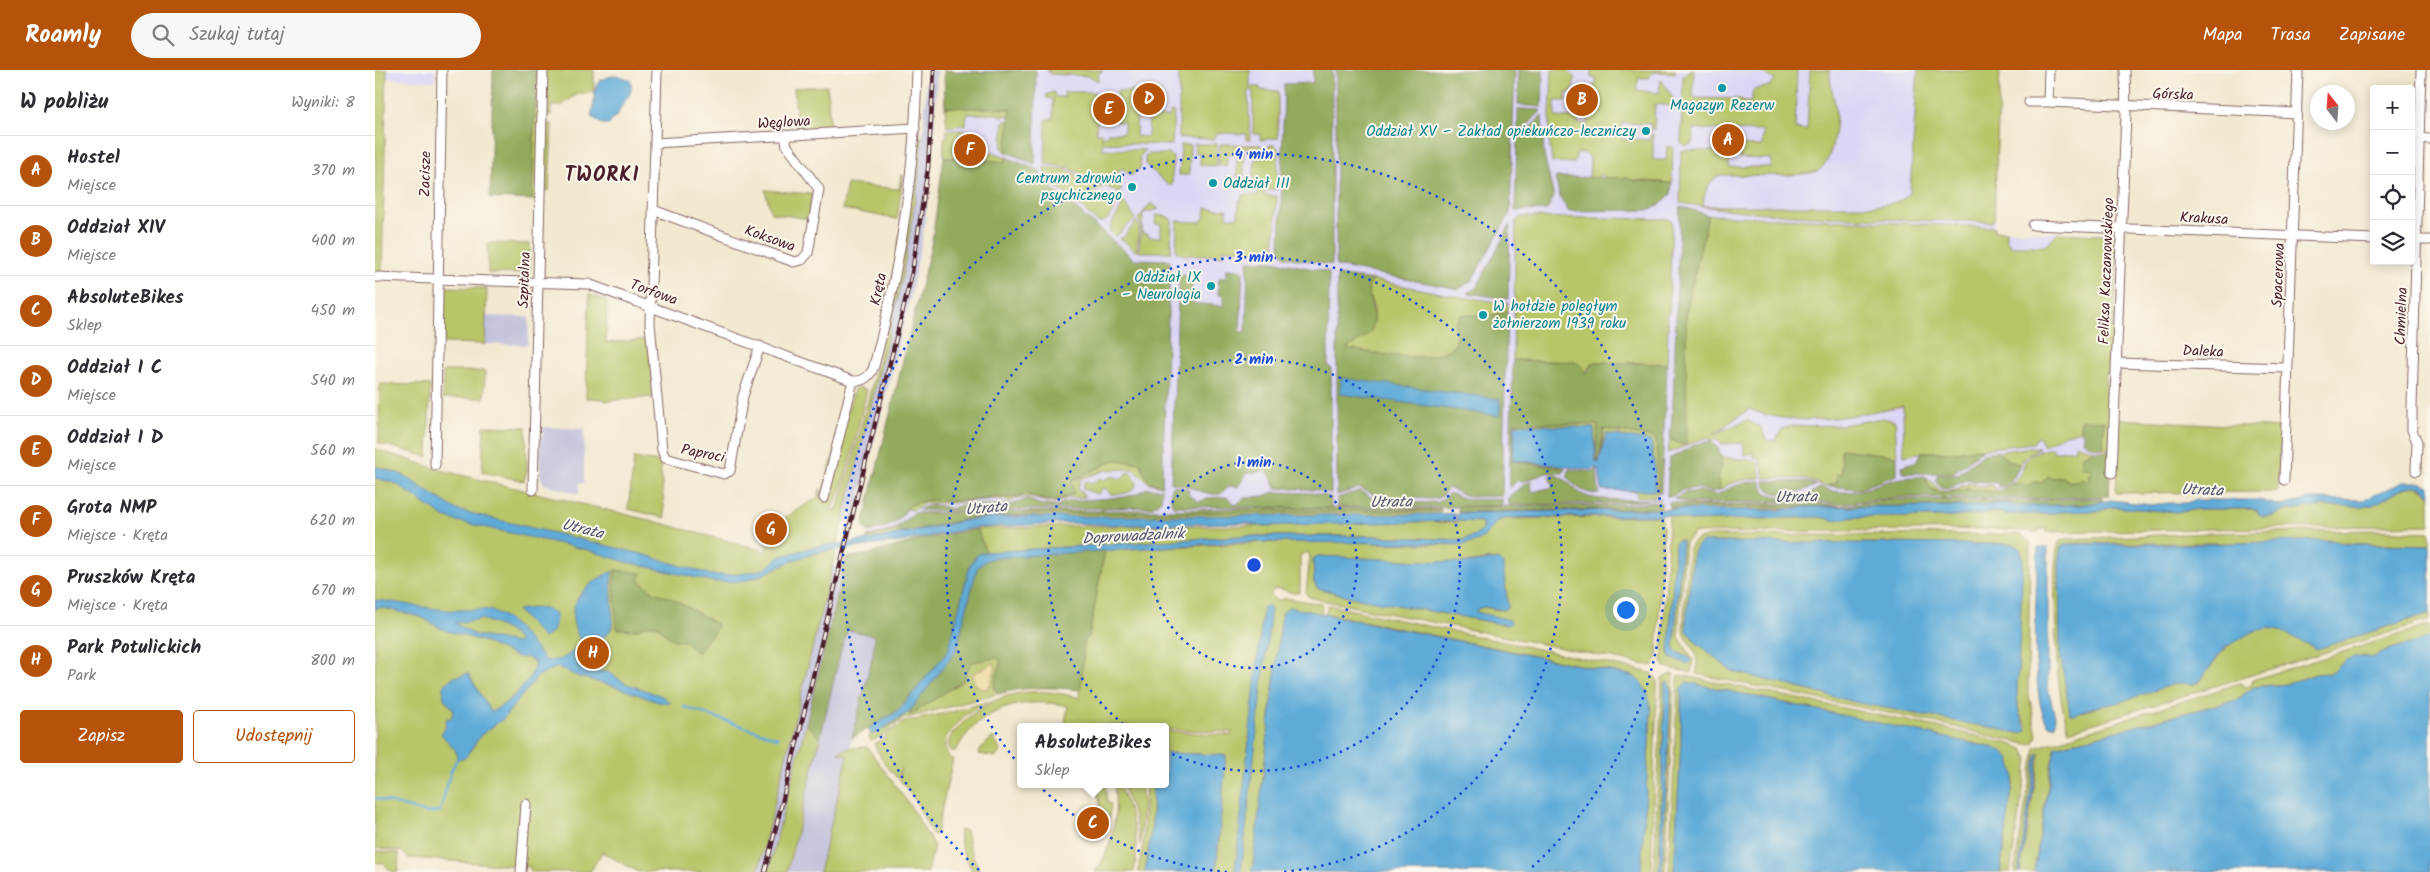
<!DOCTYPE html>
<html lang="pl">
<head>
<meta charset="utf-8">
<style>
  body { margin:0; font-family:Kalam,sans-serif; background:#f7f7f7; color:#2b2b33 }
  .controls { position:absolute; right:15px; top:15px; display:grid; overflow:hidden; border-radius:5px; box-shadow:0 2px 12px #0003 }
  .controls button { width:45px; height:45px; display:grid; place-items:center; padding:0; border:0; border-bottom:1px solid #e1e1e2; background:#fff; color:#2b2b33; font:25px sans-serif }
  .compass { position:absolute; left:1935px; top:15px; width:45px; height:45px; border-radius:50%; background:#fff; box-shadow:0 2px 12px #0003; rotate:343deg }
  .you { position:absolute; left:1250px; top:539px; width:18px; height:18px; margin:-12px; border:4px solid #fff; border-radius:50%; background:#1a73e8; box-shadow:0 0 0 8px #1a73e833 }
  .badge { display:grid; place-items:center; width:32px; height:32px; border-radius:50%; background:#b45309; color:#fff; font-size:16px; font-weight:700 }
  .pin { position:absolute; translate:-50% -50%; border:2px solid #fff; box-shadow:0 1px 5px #0006 }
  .popup { position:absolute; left:642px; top:653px; width:152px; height:65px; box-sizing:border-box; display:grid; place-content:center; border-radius:5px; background:#fff; filter:drop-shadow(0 1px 4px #0005); font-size:16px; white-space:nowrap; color:#7c7c81 }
  .popup b { font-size:19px; color:#2b2b33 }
  .popup::after { content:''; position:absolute; left:50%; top:100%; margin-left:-10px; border:10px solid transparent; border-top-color:#fff }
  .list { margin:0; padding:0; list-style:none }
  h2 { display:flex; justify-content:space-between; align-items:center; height:65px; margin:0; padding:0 20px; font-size:21px }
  h2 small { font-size:16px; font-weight:400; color:#7c7c81 }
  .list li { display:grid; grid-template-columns:32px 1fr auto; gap:15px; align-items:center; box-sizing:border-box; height:70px; padding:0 20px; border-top:1px solid #e1e1e2 }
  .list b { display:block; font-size:19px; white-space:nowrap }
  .list p { margin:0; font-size:16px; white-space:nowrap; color:#7c7c81 }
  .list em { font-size:16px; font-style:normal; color:#7c7c81 }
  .actions { display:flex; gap:10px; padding:15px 20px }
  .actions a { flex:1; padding:11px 0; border:1px solid #b45309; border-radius:5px; text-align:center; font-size:18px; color:#b45309 }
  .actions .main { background:#b45309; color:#fff }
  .icon { flex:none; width:28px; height:28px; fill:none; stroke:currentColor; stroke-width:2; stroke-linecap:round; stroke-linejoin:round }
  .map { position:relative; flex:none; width:2055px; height:802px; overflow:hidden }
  header { display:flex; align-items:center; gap:30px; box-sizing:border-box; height:70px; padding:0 25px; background:#b45309; color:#fff }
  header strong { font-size:24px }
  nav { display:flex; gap:28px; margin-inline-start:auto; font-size:18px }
  .search { width:350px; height:45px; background:#f7f7f7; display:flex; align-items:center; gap:12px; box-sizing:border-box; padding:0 18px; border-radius:28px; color:#7c7c81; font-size:19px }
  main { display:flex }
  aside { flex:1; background:#fff }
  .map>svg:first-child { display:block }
  .built { fill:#dcd6f6 }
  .industrial { fill:#c2c2dc }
  .green { fill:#b8c567; stroke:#817249; fill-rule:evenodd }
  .forest { fill:#92aa5c; stroke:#6e6444 }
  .sand { fill:#eeda9e; stroke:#9c7c64 }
  .water { fill:#5fabd8; stroke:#546582; fill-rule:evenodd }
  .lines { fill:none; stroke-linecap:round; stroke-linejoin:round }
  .stream { stroke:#5fabd8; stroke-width:2.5 }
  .minor-casing { stroke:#856564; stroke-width:11 }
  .minor { stroke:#fff; stroke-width:9 }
  .rail-casing { stroke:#4a1f2b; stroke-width:4.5 }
  .rail { stroke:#fbf7ec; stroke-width:2.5; stroke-dasharray:8; stroke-linecap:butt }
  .ring { fill:none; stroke:#1d4ed8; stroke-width:2.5; stroke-dasharray:2.5 5 }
  .culture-dot { fill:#0f9aa8; stroke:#fbf7ec; stroke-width:2 }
  .labels { text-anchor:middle; stroke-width:4; stroke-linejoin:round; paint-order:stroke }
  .street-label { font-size:15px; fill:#4a1f2b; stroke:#fbf7ec }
  .culture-label { font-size:15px; fill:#0d838f; stroke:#fbf7ec; text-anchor:end }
  .water-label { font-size:16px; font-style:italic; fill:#525770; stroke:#fbf7ec }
  .district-label { font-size:20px; font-weight:bold; letter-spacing:1px; fill:#4a1f2b; stroke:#fbf7ec }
  .centre { fill:#1d4ed8; stroke:#fbf7ec; stroke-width:2.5 }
  .ring-label { font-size:15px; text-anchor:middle; font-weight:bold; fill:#1d4ed8; stroke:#fbf7ec; stroke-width:4; stroke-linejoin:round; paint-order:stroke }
</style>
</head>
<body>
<header>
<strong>Roamly</strong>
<div class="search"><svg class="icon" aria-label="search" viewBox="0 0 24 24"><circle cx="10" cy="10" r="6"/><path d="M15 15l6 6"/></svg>Szukaj tutaj</div>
<nav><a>Mapa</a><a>Trasa</a><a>Zapisane</a></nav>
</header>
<main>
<aside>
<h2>W pobliżu<small>Wyniki: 8</small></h2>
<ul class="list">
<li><span class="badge">A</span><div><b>Hostel</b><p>Miejsce</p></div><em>370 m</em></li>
<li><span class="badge">B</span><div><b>Oddział XIV</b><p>Miejsce</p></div><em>400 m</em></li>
<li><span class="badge">C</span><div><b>AbsoluteBikes</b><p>Sklep</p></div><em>450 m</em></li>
<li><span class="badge">D</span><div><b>Oddział I C</b><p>Miejsce</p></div><em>540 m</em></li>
<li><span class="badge">E</span><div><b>Oddział I D</b><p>Miejsce</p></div><em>560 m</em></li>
<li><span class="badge">F</span><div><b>Grota NMP</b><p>Miejsce · Kręta</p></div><em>620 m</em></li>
<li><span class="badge">G</span><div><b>Pruszków Kręta</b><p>Miejsce · Kręta</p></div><em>670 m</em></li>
<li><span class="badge">H</span><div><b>Park Potulickich</b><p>Park</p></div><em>800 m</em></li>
</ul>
<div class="actions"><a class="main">Zapisz</a><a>Udostępnij</a></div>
</aside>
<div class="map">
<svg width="2055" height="802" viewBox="0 0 2055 802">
  <rect width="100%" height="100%" fill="#fbf7ec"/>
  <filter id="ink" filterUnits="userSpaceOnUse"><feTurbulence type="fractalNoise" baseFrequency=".02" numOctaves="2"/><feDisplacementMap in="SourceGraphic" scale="10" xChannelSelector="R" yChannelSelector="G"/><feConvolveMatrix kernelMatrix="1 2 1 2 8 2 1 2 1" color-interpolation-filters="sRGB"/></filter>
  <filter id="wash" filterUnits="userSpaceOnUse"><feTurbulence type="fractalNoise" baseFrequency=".0096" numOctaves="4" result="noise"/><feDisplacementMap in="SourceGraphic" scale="20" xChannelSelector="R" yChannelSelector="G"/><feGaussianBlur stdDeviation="1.12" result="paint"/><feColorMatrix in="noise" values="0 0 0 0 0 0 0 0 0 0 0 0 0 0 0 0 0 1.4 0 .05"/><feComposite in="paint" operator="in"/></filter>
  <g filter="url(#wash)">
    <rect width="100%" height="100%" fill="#f2e8cf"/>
    <path class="built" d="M12,0H60V11L12,8Z
      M569,0H1625L1619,160L1735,165L1681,298L1729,351L1726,429L1725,431L615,444L496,465L488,455L543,233L559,157L567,104L569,68L572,63V50L570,49Z"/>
    <path class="industrial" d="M552,0H562L559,60L550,155L535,229L478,454L468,453L527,208L543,113L549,59Z
      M111,246L154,247L153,275L110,274Z
      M168,357L209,359V413H204V424L169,414L165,406V367H168Z
      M457,496L467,498L431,654L393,802H383Z
      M473,560L499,566L498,584L444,802H413L467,577Z"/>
    <path class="green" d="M0,0H12L7,201H0Z
      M161,0H166L163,131L157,130Z
      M170,0H219V22L201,25L186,36H176V45H169Z
      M672,0H728L727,2H724L723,11L714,6L675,4Z
      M804,0H875V17H885V20L903,21V68L885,70V64H878V21L873,19L875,70H871V64L842,63L838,69L804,68Z
      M1177,0H1192L1200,8L1197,23H1191V31H1180V47L1203,48V53L1213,54L1216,16L1221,15V8H1216V0H1300L1301,3L1278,2L1273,8H1264L1261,20L1284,23L1286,9L1299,30V36L1280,34L1279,60H1276V54L1247,53L1246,69L1275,70L1276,64H1278V90H1291L1292,76L1298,77L1297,113L1230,108L1229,105H1223V108H1214L1215,88L1211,83H1202L1199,93L1177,92L1174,69Z
      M1314,0H1319L1318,28L1367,29V32H1376L1378,20L1395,16L1400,10L1383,0H1422L1420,59L1432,60L1435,0H1455C1454,16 1461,30 1461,46C1460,61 1458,90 1444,100C1432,108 1364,105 1345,105C1332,112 1329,123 1328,136H1499C1511,134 1529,133 1535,122L1543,0H1625L1619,149L1617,152C1514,149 1406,149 1305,133L1306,80L1343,81L1348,88H1354V97H1397V89L1365,88V78H1356V75L1387,76L1388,61L1318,59V74L1310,76L1306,73L1308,6Z
      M452,16L455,57L422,59L419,18Z
      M742,21L768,22L767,36H764V45H762L761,66L773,67L774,46L794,47L795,42H799L797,75L728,73L727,79L770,80L764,88L766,97L756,106L747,98L736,110L747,119L744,123L692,97L670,94L671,49H678V29L671,28L672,24L679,22L680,27H690L689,22H718L722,23L721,26L726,27V51H722L721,63H726L727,70V66H732V63H749V52H741Z
      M570,37L636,39L631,82L627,78L629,51L635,50L633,45L628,47L623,44H592L591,55L572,57Z
      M169,54H177L174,120H168Z
      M572,60H591V65L596,66L595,80L618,82L631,87L630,92L569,87V68L572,67Z
      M542,67H547L543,113L527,208L383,802H263L227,782L215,802H156L155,797L34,788L26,781L0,778V379L69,401L282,452L390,481L394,474L389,472L391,460L443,427L445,418V429L479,320L483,317L492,320C485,346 471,422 456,439L458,441L461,439V443L475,399L503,292Z
      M819,74H842V96L825,95V83H820Z
      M845,74L886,75L887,80L880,84V78H869V106H862V84H852V95L844,96Z
      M806,75H815L814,105H804Z
      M894,75H900L903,78L902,119L889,121V125L902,126L899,183L891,186V181H875V185H868L867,179H849V185H810L801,182L802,151L826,152L830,146L831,138L852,139V147H863L864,130H867V125H883V117L878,116L880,89L889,88Z
      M774,84H794L798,87L797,115H793L770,94V87Z
      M669,97L690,99L727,117V119L708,126H693L670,108Z
      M526,105H528L522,149L467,139L472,114L524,119Z
      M390,120L437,124L433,149L396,143Z
      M725,124L738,127C745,138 737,145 729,152H722L705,136L707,131Z
      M747,131L753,137L760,149L740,167L735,162C735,149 747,144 747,131Z
      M776,133L784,139L768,143L767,163L773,164L774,167H786V154H780L782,145L794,147L797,151L796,182H764L766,156L763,149Z
      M1333,145L1619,157V161H1631V169L1636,176H1670L1683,163L1742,166L1737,301L1730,306V315H1735L1736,319V378H1728L1729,351L1706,350L1705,360L1686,366L1669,376L1663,366L1658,373L1581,382H1547L1529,386L1528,336C1479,345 1423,360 1374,339L1337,365L1372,350L1387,358L1391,370L1400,371L1407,359L1417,356L1467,355L1508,348L1520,351L1522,386L1466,379L1467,405L1462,406V413L1451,416L1429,409L1389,408L1386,391L1378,386V383L1370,385L1368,373L1347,374L1341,370L1330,368L1293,383L1295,369L1308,375L1311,242Z
      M1145,147L1293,149L1297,151L1294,242L1291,246L1293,253L1292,294L1219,292L1212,299V303H1208L1202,292L1138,290L1141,151Z
      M761,151L764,157L762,182L745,168H748Z
      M113,173L155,174V204L113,203Z
      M998,210L1086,227L1133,233L1132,241L1081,256V274C1056,298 1002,282 970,279C988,269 1004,260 998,236C996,229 993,224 993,217Z
      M68,217L112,218L110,274L69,273Z
      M214,224L232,231L231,273L274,269L279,327L230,331L229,329L211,328Z
      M68,301H110L109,328H68Z
      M5,314L55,315L53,387L4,373Z
      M1744,349L1906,358L1903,422L1741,423Z
      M1138,352L1224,355L1221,386L1225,390L1229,359L1243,362V366L1231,364L1226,390L1224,393L1221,392L1219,358L1140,354L1138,390L1190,397V399L1136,391Z
      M109,356L151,357L152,400L149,411L107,402Z
      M1245,362L1281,368L1284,398L1282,426L1262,427V422L1242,420L1280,421V397L1276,371L1245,366Z
      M1700,374L1719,380L1708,386L1707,398H1713L1716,400L1713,411L1706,409C1698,412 1694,413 1687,407L1678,408L1674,406L1665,414L1660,412L1654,415L1637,413C1657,395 1639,385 1677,378L1678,382L1700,379Z
      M1656,377L1664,378L1651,386L1645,395L1633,390L1622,382Z
      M1344,387L1380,390L1384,394L1385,408C1371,410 1357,410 1345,420L1343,408L1347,395Z
      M259,388L285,392L290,448L253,439Z
      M739,390L766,393L768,401L775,412L787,416L774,413L758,399L731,400L706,409L703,418L710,427C705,427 699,427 694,428C690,429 686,432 682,432C666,435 651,420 635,432L622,429L577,433H551L538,440L531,439L533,436L552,430L576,431L613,429L620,427L635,428L651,424L665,429L685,430L699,424L697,411Z
      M752,402L758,404L762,414C756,425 748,424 735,424L732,419L728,418L723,424L707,419L710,411L717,414L725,408L729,410L737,406L747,409Z
      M1552,407L1565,420L1574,422L1594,413L1607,417L1616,415L1623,420L1619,422L1592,419L1566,424L1552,415Z
      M2041,416L2052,421L2055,425V455L1671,462V459H1663V462L1616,459L1319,463L1310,473L1304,554V567L1318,589L1316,603L1290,597L1287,591L1294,445L1315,451L1445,447L1459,450L1480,447H1579L1618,442L1632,444H1676L1683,442L1723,441L1738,437L1801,442L1824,439H1876L1882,440L1889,447L1899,446L1907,441L1943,435L1994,436C2012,431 2019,417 2041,416ZM1305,470H1307V474L1299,577L1301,582L1313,585L1316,591L1294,584L1301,471Z
      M1536,436L1342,440L1294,439V437Z
      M1272,438V440H1269L1083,442Z
      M1066,439V442L1058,444L625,447L593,450L493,470L492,467L524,460L530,462L598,448L660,444L1058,441Z
      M1286,446L1288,457L1282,589L1277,596L936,528L932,525L931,522L935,486L933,482L925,485V522C916,526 909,517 899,519L895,525L902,531L910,528L948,534L946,545L907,543L877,802H866L895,537L878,638L860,802H841L851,685L790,683L791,661L856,665L857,662L791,659L790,657L692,654L690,652L693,636C650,626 602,638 581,681H576C571,673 575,666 581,660C614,622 658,614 705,628L709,572L714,566L730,480L918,471L1088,475C1110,473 1113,454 1129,449ZM943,486L1093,493L1114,489L1130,517L1133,532L1124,540L1108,537L1101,540V542L1136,552L1132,555L977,527L942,518L939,512L938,489Z
      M1056,450L1066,453L1080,451V455H1082V451H1106L1109,454L1107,461L1098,467L1088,470L998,466H866L611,482L602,459L695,456H887Z
      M1999,460L2055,462V475L1965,473H1694L1685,481L1684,486L1685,583L1694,632L1707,642L1802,613L1819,614L1825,612C1840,587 1866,553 1900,559C1915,561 1928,573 1942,579L2055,543V550L1694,661C1680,618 1681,575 1680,530C1680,511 1678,491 1684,472L1689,469L1835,463Z
      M1645,464L1655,472L1653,620L1662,665L1659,673L1650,674L1562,653L1321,604C1326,572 1310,580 1308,555L1314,479C1318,468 1326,468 1336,466ZM1326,472L1624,474H1638L1645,478L1642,624L1644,643L1652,656L1648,663L1484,633L1356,601L1320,571L1312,561L1311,552L1318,482Z
      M953,535L1277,603L1282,610V617L1276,802H1266L1276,643L1258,606L954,544L950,546Z
      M2055,555V568L2016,579L1999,587L1988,586L1957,603L1941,604L1912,614L1884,616L1861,630L1775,652L1745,662L1685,675L1677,690L1659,802H1645L1665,684H1662L1643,802H1639L1660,678L1865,613L1870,617L1877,615V610Z
      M623,587L626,593L619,617L622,622L619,625L528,649L507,666L496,671L494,667L496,664L516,655L534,642L535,645L589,610L595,592Z
      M1295,604H1299L1290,802H1287L1296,617L1290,614L1284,802H1279L1287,609Z
      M1305,605L1567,658L1633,673L1648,679L1653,689L1635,802H1625L1639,707L1624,679L1312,612L1306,618V672L1299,802H1294L1303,606Z
      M614,631L589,646L571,667L570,677L574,688L578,689L561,765L557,764L541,731L524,709L526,698L522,708L511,696L499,674L508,670L514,662L529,652L580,641Z
      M431,654L445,668L412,802H393Z
      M618,667L626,682L620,687L604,684L606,678Z
      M492,677L534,734L559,776L553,802H444L473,686L463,683L473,678Z
      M720,714H730L732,732L736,734L733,754L724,752L725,733Z
      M739,714H743C756,741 766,773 759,802H720C739,777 743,744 739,714Z
      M747,714H766L768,732L765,774L759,747Z
      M771,714H778L777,754L770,802H763L768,774Z
      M585,760H591L594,776L605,802H598C592,790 582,774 585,760Z
      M0,781L24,783L23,802H17L9,794L0,792Z"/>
    <path class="forest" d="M118,0H161L157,130L115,128Z
      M569,0C598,4 631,0 661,0L660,94L631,82L636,39L570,37Z
      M938,0H957V195L910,187L905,180L909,14L938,13Z
      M961,0H1140L1135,143L1097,210L1084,219L961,196Z
      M1144,0H1168L1167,37L1143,35Z
      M1143,39L1167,40L1143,65Z
      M1167,46L1169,85L1179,127L1172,140L1140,141L1142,70Z
      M569,87L630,92L631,87L665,101L666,108L672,114L759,189L795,190L787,415C768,413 772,406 766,393L739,390L697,411L699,424L680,431L665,429L651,424L635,428L620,427L613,429L576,431L552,430L533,436C525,453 512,458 493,462L488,455L557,171Z
      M1182,107L1252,108L1260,111L1297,113L1296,124L1286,134L1275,140L1193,141L1185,127L1180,108Z
      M1305,136L1333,145L1311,242L1312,373L1308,375L1295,369L1298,336Z
      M1135,155L1133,229L1093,223L1102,217Z
      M873,191H898L954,202L953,295L956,298V424L943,420L901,418L895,405L890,400L871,404L863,417L855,416L845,424C828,426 814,414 796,413L804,203L817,209V233L848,236V225H843L844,208H851L852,199L868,200L865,262H871Z
      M962,205L998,210L993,217C993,233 1008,253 991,266C985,271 977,275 971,279C1003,282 1056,298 1081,274L1080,253L1086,245H1120L1132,241L1127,426L1094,427L1073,418L1066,427L1056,429L1003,426L984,418L962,425Z
      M1138,290L1202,292L1209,299V303H1212L1219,292L1292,294L1286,423H1284L1281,368L1229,359L1223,392L1221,386L1223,355L1139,352L1137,391L1190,399L1188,403H1171L1147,412L1143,410L1134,419Z
      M1706,350L1729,351L1728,378L1716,376L1708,371L1709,365L1705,360Z
      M1336,371L1344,379L1347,395L1343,408L1345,420L1337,422L1323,418L1308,420L1299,426H1292L1294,389L1321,374Z
      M1466,379L1522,386V405L1484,419L1451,416L1462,413V403L1467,404Z
      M1598,379L1607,380L1578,403H1527V396L1541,391L1547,382H1581Z
      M1719,380L1736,381L1734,426L1656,429L1525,427L1462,434L1439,431L1315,433L1299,429L1310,423L1325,421L1342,425C1357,416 1368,412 1386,411C1387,426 1399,425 1412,428L1417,425L1432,426L1446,417C1477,430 1495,415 1522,409C1531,407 1541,407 1550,406L1555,418L1566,424L1592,419L1621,422L1637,413L1653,415L1660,412L1666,413L1674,406L1678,408L1687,407C1694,413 1698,412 1706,409L1712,411L1715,408L1716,401L1713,398L1706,397L1708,386Z
      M1621,381L1633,390L1645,395C1640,405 1636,416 1623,417L1624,414C1613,410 1605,414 1593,409L1573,419L1566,418L1561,411L1562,405H1582L1609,383Z
      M1194,399L1217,402L1222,400L1224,424C1210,424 1201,418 1192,407Z
      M1178,405C1192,406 1198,421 1211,426C1227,432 1268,429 1286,429L1243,433L1134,435V427L1153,412L1156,411L1157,422L1178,417L1174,406Z
      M1389,411L1431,412L1441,415C1430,422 1391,432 1389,411Z
      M800,416L814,420L813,424L824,432L833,428L852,427L861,435L869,428L888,426L900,422L937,423L956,427V438L798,436L796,431V417Z
      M772,418L787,419L786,430L778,437L577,441L544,440C552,434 566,434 575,439L587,435H635L652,429L666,435L681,436L695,431L750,427L764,423Z
      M984,421L1002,430L1035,431L1036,433L1064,432L1074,423L1093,430L1127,429V435L1074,437H962V428Z
      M1727,428V432L1718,434L1643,436L1630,433L1596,436L1294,437V432L1321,435L1437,433L1464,436L1519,429L1653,431Z
      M1286,432V438L1083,442V437L1245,435Z
      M916,438L1066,439L1058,441L660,444L598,448L530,462L523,460L492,467L518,460L539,443Z
      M602,459L611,482L603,484L595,495L573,581L523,641L477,668L498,584L500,566L473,560L467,576L445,668L431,654L471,488L494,484L547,469Z
      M730,480L714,566L709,572L706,620C678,617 650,616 623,624L619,615L626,593L623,588L596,592L589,610L535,645L534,642L581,580L602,498L610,491L617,488Z
      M240,500L267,503L265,506V511L279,522L296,528L342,554L341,559L322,583L310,571C297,572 291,566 283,556L274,555L260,560L242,559L239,512Z"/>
    <path class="sand" d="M618,593L621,598L614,618L605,619L599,612L598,604Z"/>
    <path class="water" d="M243,5L255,10C261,26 246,30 243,45L236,50L235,54H227L216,46C224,21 212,9 243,5Z
      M966,308L1125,329V346L965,324Z
      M1140,354L1219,358L1221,392L1224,393L1231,364L1276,371L1280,397V421L1227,420L1224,400L1220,398L1217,400L1138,390Z
      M0,396L26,404L82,440L267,484L337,505L366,504L390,499L404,487L438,477L493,470L593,450L625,447L1057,444L1080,443V451L884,456L869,453L750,455L690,453L599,458L525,472L445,482L421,489L385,506L369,511L339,512L247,491L213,480L81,451L69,447L20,413L0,408Z
      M2028,412H2044L2055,416V425C2039,401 2011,432 1994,436C1967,436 1942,435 1915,440C1904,441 1895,450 1885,446L1882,440L1876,439H1824L1801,442L1738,437L1723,441L1683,442L1676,444H1632L1618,442L1578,447H1480L1459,450L1445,447L1315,451L1294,445L1132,448L1122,451L1111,465L1101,472L1088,475L1048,473L863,472L617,488L610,491L602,498L581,580L575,589L534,642L500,664H496L493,659L523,641L573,581L595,495L603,484L611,482L866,466H998L1088,470L1098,467L1107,461V452L1082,451V443L1299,439L1403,440L1430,437L1596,436L1630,433L1643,436L1707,435L1736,430L1776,435L1792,433H1812L1819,430H1884L1906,436L1935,429L1989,430Z
      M1303,470H1307L1299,577L1301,582L1314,587L1316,591L1313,594L1295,588L1294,584L1300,472Z
      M1957,470L1972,474L2055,475V543L1942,579L1904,560L1894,558L1880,561L1850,577L1825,611L1819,614L1802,613L1742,633L1715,638L1700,645L1695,644L1685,583L1684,486L1686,477L1690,474H1829Z
      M1326,472L1624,474H1638L1645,478L1648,490L1642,624L1644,643L1652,660L1648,663H1643L1484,633L1356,601L1320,571L1312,561L1311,552L1318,482Z
      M1663,478H1673V617L1681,651L1680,655L1676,656C1653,645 1662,506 1663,478Z
      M943,486L1093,493L1123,489L1128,494L1133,537L1129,540L1108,537L1101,540V542L1135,550L1136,553L1132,555L977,527L942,518L939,512L938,489Z
      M238,501C233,518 243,552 234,562C229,568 221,570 214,574C210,576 207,581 203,585L204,599L233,602L250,613L287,626L296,633L283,632L242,617L204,607L182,597L163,606L128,649L106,665L90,688L82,689L81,681L66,664L70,658L71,649L77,647L78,639L69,629L68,616L77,608L93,603L116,642C131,635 162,609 159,591L153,588L142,587L107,571L69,560L46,547L4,537L0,539V530C25,532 51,539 76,540C94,541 112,535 128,546C145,557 157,575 170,590C188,592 194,585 206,573C204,567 200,561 199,555C192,528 217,510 238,501ZM106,549C120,554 136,559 144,571L141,573L100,565L80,553Z
      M893,535L896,539L866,802H860L888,538Z
      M914,537L1258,606C1272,616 1275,627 1276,643L1266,802H877L907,543Z
      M158,538L173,539L181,545C181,554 178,565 168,568L142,540Z
      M2055,568V802H1659L1680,677L1861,630L1879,617L1912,614L1941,604L1957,603L1971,590L1978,587H1999L2016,579Z
      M1292,611L1296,616L1287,802H1284L1290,614Z
      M1312,612L1624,679C1635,685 1638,695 1639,707L1625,802H1299L1306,672V618Z
      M791,683L851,685L841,802H770L777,754L778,714H790Z
      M1664,683L1645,802H1643L1661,686Z"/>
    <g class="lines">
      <path class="stream" d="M309,637L403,668
        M0,728L52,743L65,741L76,701L82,689"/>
    </g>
  </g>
  <g filter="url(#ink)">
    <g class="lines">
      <defs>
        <path id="minor" d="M282,0L275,254L287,380L290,388L349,404L355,401L368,326L385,276
          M1674,0L1673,32L1922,43
          M1654,32H1673
          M2043,68L2055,69
          M280,73L540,58
          M278,140L419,192L427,190L433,183L444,119L412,76L410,65
          M1658,155L1999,169
          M2036,170H2055
          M0,207L213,214L478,311C488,312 496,306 499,296C525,199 540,100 542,0
          M1741,293L1913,298
          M60,395L67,0
          M2041,401L2042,372L2037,360V338L2046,0
          M1737,403L1751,44L1750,0
          M1909,410L1923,0
          M158,420L168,0
          M449,428L478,311
          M146,802L151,734"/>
      </defs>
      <use href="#minor" class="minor-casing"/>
      <use href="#minor" class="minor"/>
      <defs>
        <path id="rail" d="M390,802L537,203L553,98L559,0"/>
      </defs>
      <use href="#rail" class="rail-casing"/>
      <use href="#rail" class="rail"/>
    </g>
  </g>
  <g class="ring">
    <circle cx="879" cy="495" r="103"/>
    <circle cx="879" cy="495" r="206"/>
    <path d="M852 802A308 308 0 1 1 906 802"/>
    <path d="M604 800A411 411 0 1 1 1154 800"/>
  </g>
  <g class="culture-dot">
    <circle cx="1347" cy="18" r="5"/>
    <circle cx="1271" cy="61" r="5"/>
    <circle cx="838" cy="113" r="5"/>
    <circle cx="757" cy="117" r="5"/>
    <circle cx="836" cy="216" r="5"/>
    <circle cx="1108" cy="245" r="5"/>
  </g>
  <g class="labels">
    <g class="street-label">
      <text transform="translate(1798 24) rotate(2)" y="5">Górska</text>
      <text transform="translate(409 52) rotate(-3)" y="5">Węglowa</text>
      <text transform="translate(50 104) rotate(-89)" y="5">Zacisze</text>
      <text transform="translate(1829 148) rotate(3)" y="5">Krakusa</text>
      <text transform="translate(395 168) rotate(20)" y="5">Koksowa</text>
      <text transform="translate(1731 201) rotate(-88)" y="5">Feliksa Kaczanowskiego</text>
      <text transform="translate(1903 205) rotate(-88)" y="5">Spacerowa</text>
      <text transform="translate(149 210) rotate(-88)" y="5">Szpitalna</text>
      <text transform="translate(503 219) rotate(-78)" y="5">Kręta</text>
      <text transform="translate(279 222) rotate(20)" y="5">Torfowa</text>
      <text transform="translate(2026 246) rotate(-88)" y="5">Chmielna</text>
      <text transform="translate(1828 281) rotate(2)" y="5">Daleka</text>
      <text transform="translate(328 383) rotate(11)" y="5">Paproci</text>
    </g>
    <g class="culture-label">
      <text x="1347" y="40" text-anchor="middle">Magazyn Rezerw</text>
      <text x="1261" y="66">Oddział XV – Zakład opiekuńczo-leczniczy</text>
      <text x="747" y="113">Centrum zdrowia<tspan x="747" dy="17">psychicznego</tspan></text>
      <text x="848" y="118" text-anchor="start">Oddział III</text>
      <text x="826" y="212">Oddział IX<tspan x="826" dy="17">– Neurologia</tspan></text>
      <text x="1118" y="241" text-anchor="start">W hołdzie poległym<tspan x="1118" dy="17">żołnierzom 1939 roku</tspan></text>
    </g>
    <g class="water-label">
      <text transform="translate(1827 419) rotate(2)" y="6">Utrata</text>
      <text transform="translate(1421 426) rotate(-1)" y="6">Utrata</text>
      <text transform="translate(1016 431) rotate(-1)" y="6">Utrata</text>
      <text transform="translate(611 437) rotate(-5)" y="6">Utrata</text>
      <text transform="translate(208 458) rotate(14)" y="6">Utrata</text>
      <text transform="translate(758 465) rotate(-3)" y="6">Doprowadzalnik</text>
    </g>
    <g class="district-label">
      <text x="227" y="111">TWORKI</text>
    </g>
  </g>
  <circle cx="879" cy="495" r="8" class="centre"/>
  <g class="ring-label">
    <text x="879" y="89">4 min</text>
    <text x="879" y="192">3 min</text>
    <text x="879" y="294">2 min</text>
    <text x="879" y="397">1 min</text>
  </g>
</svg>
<div class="controls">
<button>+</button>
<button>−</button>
<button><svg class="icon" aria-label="locate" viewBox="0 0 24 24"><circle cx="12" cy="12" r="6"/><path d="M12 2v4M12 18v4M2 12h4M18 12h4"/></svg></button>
<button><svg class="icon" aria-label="layers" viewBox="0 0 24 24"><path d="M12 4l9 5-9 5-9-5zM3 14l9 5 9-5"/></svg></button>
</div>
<svg class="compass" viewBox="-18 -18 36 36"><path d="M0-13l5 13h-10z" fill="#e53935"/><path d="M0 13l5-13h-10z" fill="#7c7c81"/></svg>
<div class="you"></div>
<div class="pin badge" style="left:1353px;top:70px">A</div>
<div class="pin badge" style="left:1207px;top:30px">B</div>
<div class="pin badge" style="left:718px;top:753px">C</div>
<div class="popup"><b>AbsoluteBikes</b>Sklep</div>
<div class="pin badge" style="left:774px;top:29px">D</div>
<div class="pin badge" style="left:734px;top:39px">E</div>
<div class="pin badge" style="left:595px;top:80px">F</div>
<div class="pin badge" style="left:396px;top:459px">G</div>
<div class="pin badge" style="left:218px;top:583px">H</div>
</div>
</main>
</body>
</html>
